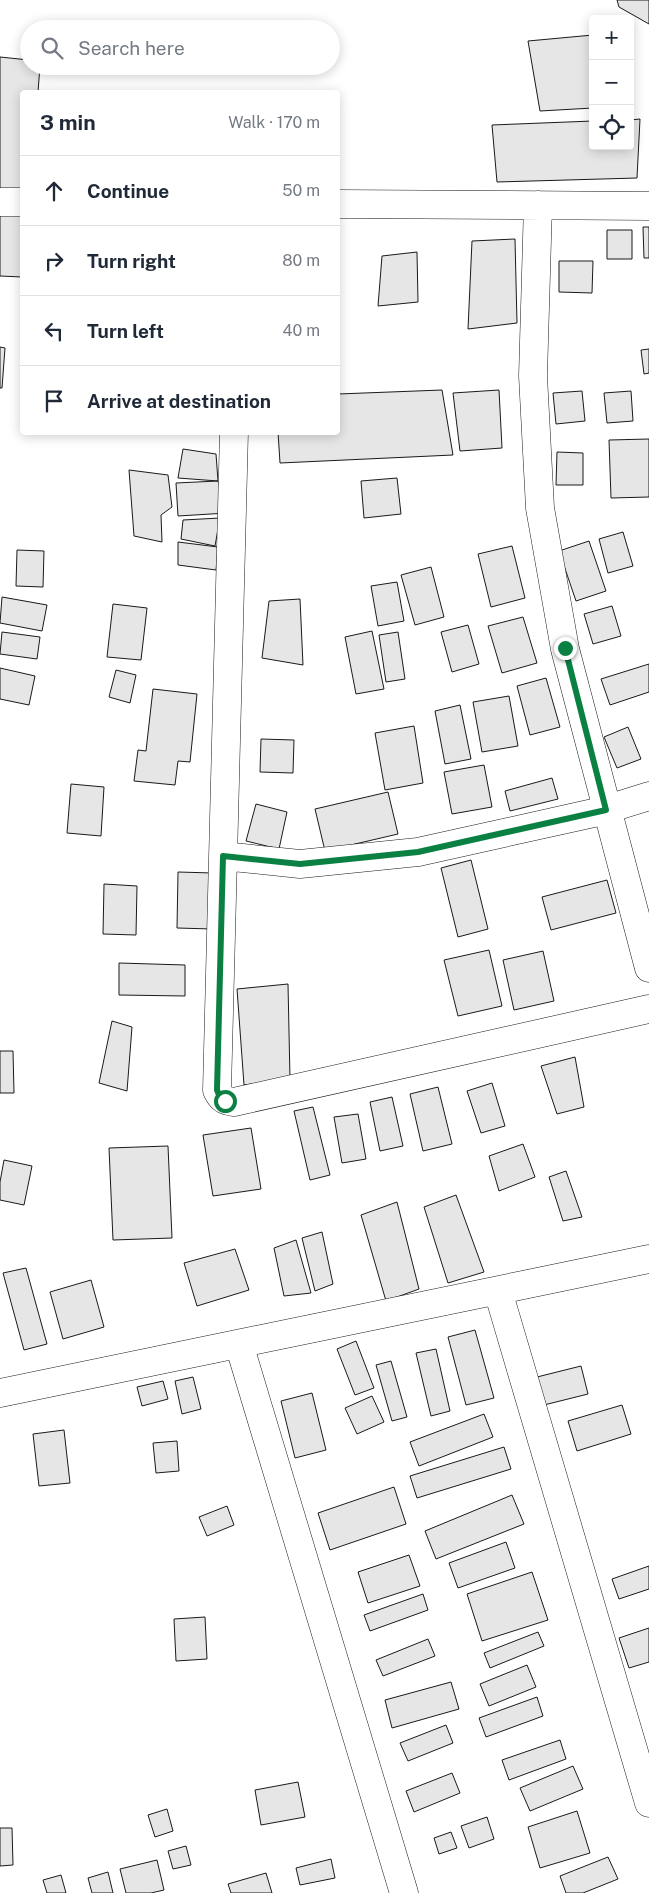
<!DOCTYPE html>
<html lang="en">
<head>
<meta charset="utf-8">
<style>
  body { margin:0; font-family:"Public Sans",sans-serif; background:#f6f6f7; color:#1f2937 }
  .controls { position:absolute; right:15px; top:15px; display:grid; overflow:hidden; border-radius:5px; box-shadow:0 2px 12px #0003 }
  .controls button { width:45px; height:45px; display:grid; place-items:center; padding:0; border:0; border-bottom:1px solid #e0e1e3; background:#fff; color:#1f2937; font:25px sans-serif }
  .stop { position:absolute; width:15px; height:15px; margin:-11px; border:4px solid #0b8043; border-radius:50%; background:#fff }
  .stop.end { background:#0b8043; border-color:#fff; box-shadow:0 1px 5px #0008 }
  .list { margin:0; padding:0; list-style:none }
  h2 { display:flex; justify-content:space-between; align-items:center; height:65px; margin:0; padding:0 20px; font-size:21px }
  h2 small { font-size:16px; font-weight:400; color:#747a83 }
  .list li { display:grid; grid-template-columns:32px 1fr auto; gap:15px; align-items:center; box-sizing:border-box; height:70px; padding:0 20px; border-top:1px solid #e0e1e3 }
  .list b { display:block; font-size:19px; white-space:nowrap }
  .list em { font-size:16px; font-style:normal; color:#747a83 }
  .icon { flex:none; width:28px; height:28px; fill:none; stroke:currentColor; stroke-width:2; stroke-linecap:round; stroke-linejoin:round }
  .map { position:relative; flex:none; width:649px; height:1893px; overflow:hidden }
  .search { position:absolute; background:#fff; box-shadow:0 2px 12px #0003; left:20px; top:20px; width:320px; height:55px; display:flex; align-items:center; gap:12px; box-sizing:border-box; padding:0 18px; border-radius:28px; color:#747a83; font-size:19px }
  .panel { position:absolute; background:#fff; box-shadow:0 2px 12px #0003; left:20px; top:90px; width:320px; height:345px; border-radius:5px }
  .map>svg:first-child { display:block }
  .building { fill:#e6e6e6; stroke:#1a1a1a }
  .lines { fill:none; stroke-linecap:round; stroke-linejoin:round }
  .street-casing { stroke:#1a1a1a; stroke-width:29 }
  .street { stroke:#fff; stroke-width:28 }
  .route { stroke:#0b8043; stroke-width:6 }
</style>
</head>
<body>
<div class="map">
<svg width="649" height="1893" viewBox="0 0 649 1893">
  <rect width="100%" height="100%" fill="#fff"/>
  <path class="building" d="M617,0H649V24L619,7Z
    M593,35V108L540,111L528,41Z
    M0,57L29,60V66H40L38,92H22V196H0Z
    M640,119L637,178L497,182L492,125L593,121V146H630V120Z
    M0,211H22V277L0,276Z
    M643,227H649V258H644Z
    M607,230H632V259H607Z
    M515,239L517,323L468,329L472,241Z
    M417,252L418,302L378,306L382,256Z
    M559,261H593L592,293L559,292Z
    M0,347L5,348L2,388H0Z
    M649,349V373L644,374L641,350Z
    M442,390L453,455L280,463L278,432H338V394Z
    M499,390L502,448L460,451L453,393Z
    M582,391L585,421L556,424L553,393Z
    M631,391L633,421L607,423L604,393Z
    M649,439V497L611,498L609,440Z
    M183,449L216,454L218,481L178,478Z
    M557,452L583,453V485H556Z
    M129,470L168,475L172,507L161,515L162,542L134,536Z
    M397,478L401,514L364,518L361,481Z
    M218,481L227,513L178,516L176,483Z
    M220,518L215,546L181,539L183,520Z
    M623,532L633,566L608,573L599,539Z
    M589,541L606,591L576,601L559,551Z
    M178,542L218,547L216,570L178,565Z
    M512,546L525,598L491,607L478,554Z
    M17,550L44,551L43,587L16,586Z
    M431,567L444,617L415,625L401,575Z
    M397,582L404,621L378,626L371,586Z
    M2,597L47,605L42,631L0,623Z
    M300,599L303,665L262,658L269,601Z
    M113,604L147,608L141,660L107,657Z
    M612,606L621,636L593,644L584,614Z
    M523,617L537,663L502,673L488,626Z
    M468,625L479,664L452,672L441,632Z
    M372,631L384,689L356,694L345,637Z
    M2,632L40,637L37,659L0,654Z
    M398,632L405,679L386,682L379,635Z
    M649,664V692L610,705L601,679Z
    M0,668L35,676L29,705L0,699Z
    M116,670L136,675L130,703L109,697Z
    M546,678L560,727L530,735L517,686Z
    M153,689L197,694L190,762L178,761L175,785L134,781L138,750L146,751Z
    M509,696L518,746L482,752L473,702Z
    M460,705L471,759L445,764L435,711Z
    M414,726L423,783L385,790L375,733Z
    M628,727L641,759L617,768L604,737Z
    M261,739L294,740L293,773L260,772Z
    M484,765L492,807L452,814L444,772Z
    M552,778L558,799L510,811L505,791Z
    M71,784L104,787L101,836L67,833Z
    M388,792L398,834L325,851L315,809Z
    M256,804L287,812L279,849L246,841Z
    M471,860L488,929L458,937L441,868Z
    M178,872L213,873L212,929L177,928Z
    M607,880L616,913L551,930L542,897Z
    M104,884L137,886L136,935L103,934Z
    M489,950L502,1006L458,1016L444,960Z
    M543,951L554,1001L514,1010L503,960Z
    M119,963L185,965V996L119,995Z
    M288,984L290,1079L244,1085L237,989Z
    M112,1021L132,1027L127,1091L99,1083Z
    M0,1051H13L14,1093H0Z
    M575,1057L584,1107L557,1114L541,1066Z
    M492,1083L505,1126L481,1133L467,1091Z
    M438,1087L452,1144L423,1151L410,1094Z
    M392,1097L403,1146L380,1151L370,1102Z
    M313,1107L330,1175L310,1180L294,1111Z
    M358,1114L366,1159L342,1163L334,1117Z
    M251,1128L261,1189L213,1196L203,1135Z
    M523,1144L535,1177L499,1191L489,1156Z
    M168,1146L172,1238L113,1240L109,1148Z
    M4,1160L32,1166L24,1205L0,1200V1182Z
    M566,1171L582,1217L563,1221L549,1177Z
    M456,1195L484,1272L448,1283L424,1207Z
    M397,1202L419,1289L386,1301L361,1215Z
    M322,1232L333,1284L315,1291L302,1238Z
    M296,1240L311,1293L284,1296L274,1248Z
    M235,1249L249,1290L197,1306L184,1263Z
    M26,1268L47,1344L24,1350L3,1273Z
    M91,1280L104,1327L63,1339L50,1292Z
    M475,1330L494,1398L466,1405L448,1337Z
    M356,1341L374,1388L355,1395L337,1349Z
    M436,1349L450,1411L431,1416L416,1353Z
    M391,1361L407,1417L392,1421L376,1365Z
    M581,1366L588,1394L544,1405L537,1377Z
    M193,1377L201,1409L182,1414L175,1381Z
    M163,1381L168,1399L142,1406L137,1387Z
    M312,1393L326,1450L295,1458L281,1401Z
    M372,1396L384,1422L357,1434L345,1408Z
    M622,1405L631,1434L577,1451L568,1421Z
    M484,1414L493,1437L419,1466L410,1442Z
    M64,1430L70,1483L39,1486L33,1434Z
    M177,1441L179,1471L156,1473L153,1443Z
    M504,1447L511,1469L417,1498L410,1476Z
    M394,1487L406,1524L330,1550L318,1513Z
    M512,1495L524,1524L436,1559L425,1531Z
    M227,1506L234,1525L207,1536L199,1517Z
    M506,1542L515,1568L458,1588L449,1563Z
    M409,1555L420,1586L368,1603L358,1572Z
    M649,1566V1589L619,1599L612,1579Z
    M532,1572L548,1620L482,1641L467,1594Z
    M423,1594L428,1610L370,1631L364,1615Z
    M205,1617L207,1659L176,1661L174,1619Z
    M649,1628V1662L629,1668L619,1638Z
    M538,1632L544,1646L490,1668L484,1653Z
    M428,1639L435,1656L383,1676L376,1660Z
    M527,1665L536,1687L489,1706L480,1684Z
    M451,1682L459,1709L392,1728L385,1700Z
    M537,1697L543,1716L486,1737L479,1718Z
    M446,1725L453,1743L408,1761L400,1743Z
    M560,1740L566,1759L509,1780L502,1760Z
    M573,1766L583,1789L530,1811L520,1788Z
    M452,1773L460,1793L414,1812L406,1791Z
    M298,1782L305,1817L261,1825L255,1790Z
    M167,1809L173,1831L155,1837L148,1815Z
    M577,1811L590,1853L540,1868L528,1827Z
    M487,1817L494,1839L469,1848L461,1826Z
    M0,1828H12L13,1865L0,1866Z
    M451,1832L457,1848L439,1854L434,1838Z
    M186,1846L191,1865L173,1869L168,1851Z
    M608,1857L618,1879L583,1893H566L560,1876Z
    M331,1859L335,1878L300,1885L296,1868Z
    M157,1860L164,1890L151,1893H126L120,1869Z
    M108,1872L113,1893H92L88,1878Z
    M266,1873L272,1893H231L228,1884Z
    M61,1875L66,1893H47L43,1880Z"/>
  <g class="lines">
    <defs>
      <path id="street" d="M0,202H22
        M338,204L649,206
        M538,205L533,376L540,508L565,649L649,968
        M234,432L217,1090C221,1099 225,1101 234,1102L649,1009
        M223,856L300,864L418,852L598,812L649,796
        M498,1291L649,1803
        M239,1344L404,1893
        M0,1393L649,1259"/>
    </defs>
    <use href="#street" class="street-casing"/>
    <use href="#street" class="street"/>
  </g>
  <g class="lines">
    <path class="route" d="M225,1101L220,1097L217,1090L223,856L300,864L418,852L606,810L565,648"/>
  </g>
</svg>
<div class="controls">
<button>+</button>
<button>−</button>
<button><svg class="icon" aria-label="locate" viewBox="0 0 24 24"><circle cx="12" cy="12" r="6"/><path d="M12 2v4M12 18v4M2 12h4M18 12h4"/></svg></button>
</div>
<div class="stop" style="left:225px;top:1101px"></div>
<div class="stop end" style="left:565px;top:648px"></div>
<div class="search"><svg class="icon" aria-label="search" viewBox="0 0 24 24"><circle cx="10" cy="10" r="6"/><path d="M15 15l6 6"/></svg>Search here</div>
<section class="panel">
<h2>3 min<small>Walk · 170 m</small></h2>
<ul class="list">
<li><svg class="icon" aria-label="ahead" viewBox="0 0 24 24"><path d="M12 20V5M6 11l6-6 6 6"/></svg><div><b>Continue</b></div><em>50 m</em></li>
<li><svg class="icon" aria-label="right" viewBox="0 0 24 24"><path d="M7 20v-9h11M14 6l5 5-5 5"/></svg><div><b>Turn right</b></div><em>80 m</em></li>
<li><svg class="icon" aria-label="left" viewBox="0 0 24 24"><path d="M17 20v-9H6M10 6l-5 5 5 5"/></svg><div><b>Turn left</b></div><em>40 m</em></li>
<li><svg class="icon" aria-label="arrive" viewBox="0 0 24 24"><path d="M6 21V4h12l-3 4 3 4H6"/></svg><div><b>Arrive at destination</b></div></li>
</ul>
</section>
</div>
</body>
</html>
